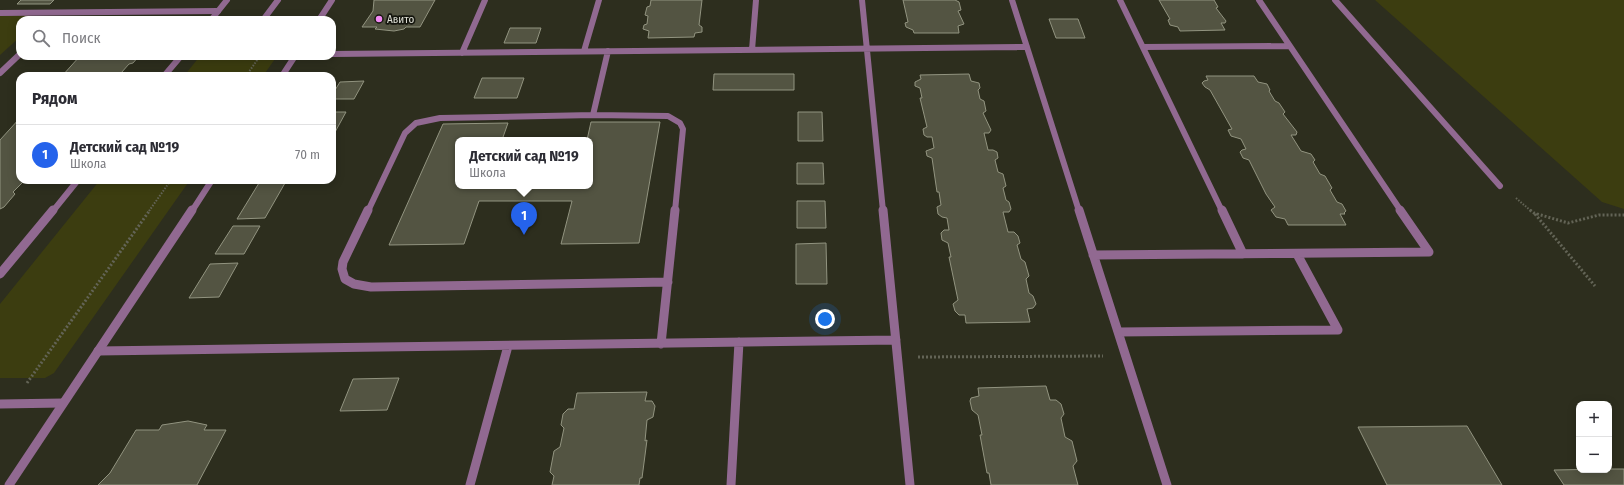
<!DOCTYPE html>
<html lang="ru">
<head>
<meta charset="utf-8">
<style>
  body { margin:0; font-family:"Fira Sans Condensed",sans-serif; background:#f2f2f3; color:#2b2b33 }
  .controls { position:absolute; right:12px; bottom:12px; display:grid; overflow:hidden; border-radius:8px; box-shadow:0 2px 10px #0003 }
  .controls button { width:36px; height:36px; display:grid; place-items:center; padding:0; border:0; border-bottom:1px solid #e1e1e2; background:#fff; color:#2b2b33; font:20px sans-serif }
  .you { position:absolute; left:825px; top:319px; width:14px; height:14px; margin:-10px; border:3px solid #fff; border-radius:50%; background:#1a73e8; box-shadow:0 0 0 6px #1a73e833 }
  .badge { display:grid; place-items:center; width:26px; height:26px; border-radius:50%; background:#2563eb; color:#fff; font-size:13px; font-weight:700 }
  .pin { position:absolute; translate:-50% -33px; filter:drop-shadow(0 1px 2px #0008) }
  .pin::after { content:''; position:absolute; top:21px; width:14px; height:12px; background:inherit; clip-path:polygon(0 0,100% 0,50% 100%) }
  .popup { position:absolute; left:455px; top:137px; width:138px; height:52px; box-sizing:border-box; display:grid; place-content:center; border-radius:8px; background:#fff; filter:drop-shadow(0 1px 3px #0005); font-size:13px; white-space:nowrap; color:#7c7c81 }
  .popup b { font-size:15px; color:#2b2b33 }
  .popup::after { content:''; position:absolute; left:50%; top:100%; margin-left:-8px; border:8px solid transparent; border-top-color:#fff }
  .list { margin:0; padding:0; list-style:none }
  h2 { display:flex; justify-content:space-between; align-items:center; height:52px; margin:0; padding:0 16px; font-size:17px }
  h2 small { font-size:13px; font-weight:400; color:#7c7c81 }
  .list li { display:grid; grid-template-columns:26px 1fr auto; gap:12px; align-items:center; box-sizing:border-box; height:60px; padding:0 16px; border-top:1px solid #e1e1e2 }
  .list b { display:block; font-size:15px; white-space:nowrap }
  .list p { margin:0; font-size:13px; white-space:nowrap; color:#7c7c81 }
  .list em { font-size:13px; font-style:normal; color:#7c7c81 }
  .icon { flex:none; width:22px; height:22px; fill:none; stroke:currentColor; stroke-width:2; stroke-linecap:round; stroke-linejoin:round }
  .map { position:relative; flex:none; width:1624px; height:485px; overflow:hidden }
  .search { position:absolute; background:#fff; box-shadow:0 2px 10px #0003; left:16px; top:16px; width:320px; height:44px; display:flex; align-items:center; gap:10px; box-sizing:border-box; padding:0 14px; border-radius:12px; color:#7c7c81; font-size:15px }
  .panel { position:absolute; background:#fff; box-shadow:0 2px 10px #0003; left:16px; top:72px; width:320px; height:112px; border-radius:12px }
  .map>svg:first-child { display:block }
  .green { fill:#3c3d10 }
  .building { fill:#535442; stroke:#929480 }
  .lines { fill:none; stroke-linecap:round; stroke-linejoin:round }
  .path-far1 { stroke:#636456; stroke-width:2; stroke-dasharray:1.5 1.5; stroke-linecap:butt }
  .path { stroke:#636456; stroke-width:3; stroke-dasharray:2 2; stroke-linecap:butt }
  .lane-far1 { stroke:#916991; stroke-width:6 }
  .lane { stroke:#916991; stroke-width:9 }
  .street-far1 { stroke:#916991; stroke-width:6 }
  .street { stroke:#916991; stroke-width:9 }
  .poi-dot { fill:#f28af3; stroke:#15160e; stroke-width:1.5 }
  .labels { text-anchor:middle; stroke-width:3.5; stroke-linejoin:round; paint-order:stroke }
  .far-poi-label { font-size:11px; fill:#dfe0d6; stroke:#15160e; text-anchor:start }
</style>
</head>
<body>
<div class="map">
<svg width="1624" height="485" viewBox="0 0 1624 485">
  <rect width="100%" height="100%" fill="#2d2e1e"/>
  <path class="green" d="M1375,0H1624V209L1602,202Z
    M28,15L36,17V20H20V37L0,55V16Z
    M200,56H277L263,76H184Z
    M100,180H190L54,373L45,378H0V304Z"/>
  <path class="building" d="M21,0H54L50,4H17Z
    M374,0H435L420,27H406L404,29L394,31L375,29L377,27H362L373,11Z
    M651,0H702L699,25L702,27V32L695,33L694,37L648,38L649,31L643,29L644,25L647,24L648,16L645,15L647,7L650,6Z
    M903,0H955L959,2L961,10L958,11L964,24L958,26L959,33H914L913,30L906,27L905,23L908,22Z
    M1159,0H1214L1218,7L1216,8L1226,21L1225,23H1221L1225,30L1180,31L1178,27L1170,25L1168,20L1170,19Z
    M1049,19H1078L1085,38H1056Z
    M510,28H541L536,43H504Z
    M80,56H139L133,63L129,64L121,73V76H62Z
    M714,74H794V90H713Z
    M969,74L971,81L979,83L980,88L978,90L980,99L984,101L986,111L983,113L991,130L989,133H984L988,150H993L997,152L998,158L995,160L998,172L1003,174L1006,186L1003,188L1006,200L1009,202L1011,209L1009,212H1003L1008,232H1014L1018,236L1020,243L1017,245L1021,259L1025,262L1029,276L1026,279L1029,293L1033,296L1036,304L1033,308L1027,309L1030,322L966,323L965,315H959L955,311L953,304L958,300L949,257H951L948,243L942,240L941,233L944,230H949L947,218L942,217L938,214L937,207L941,205L939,192H937L932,158L927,156L926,151L934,148L932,137H927L924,135L923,129L927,127L920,98H922L920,88L915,86V82L921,79L920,75Z
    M1206,76H1254L1258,82L1267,84L1270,90L1269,91L1275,101L1279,103L1285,112L1283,114L1297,132L1296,135H1291L1301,151L1311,154L1315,160L1313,162L1320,174L1325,176L1332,188L1330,190L1337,202L1342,204L1346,211L1344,213L1345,214H1340L1346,225H1288L1285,219L1276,217L1271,210L1275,207L1266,194L1249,160L1243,158L1240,152L1242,150L1246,149L1241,139L1231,136L1228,130L1232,129L1210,90L1205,87L1202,83L1204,81L1208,80Z
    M482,78H524L517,98H474Z
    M364,81L354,99H332V95L340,82Z
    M332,112H346L334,134L332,135Z
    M798,112H822L823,141H798Z
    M20,118V180H25L13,192L15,194L4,207L0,209V140Z
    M591,122H660L639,243L561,244L572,201H479L464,244L389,245L443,124L508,123L502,140H458V186H590V140H587Z
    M797,163H823L824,184H797Z
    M259,183H285L265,218L237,219Z
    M797,201H825L826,228H797Z
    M233,226H260L244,254H215Z
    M826,243L827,284H796V244Z
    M238,263L219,297L189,298L210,264Z
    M399,378L387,410L340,411L353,379Z
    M1046,386L1050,400H1056L1061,404L1064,414L1061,418L1065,437L1072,441L1077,461L1073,466L1078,485H991L989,473H987L980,435H982L978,415L972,410L970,401L971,398L979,396L978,388Z
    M647,392L645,401H652L655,406L653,417L647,420L645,441L647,440L642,478H640L639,485H552L554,476L550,472L554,451L560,447L564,428L561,425L563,414L568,409H574L577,393Z
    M188,421L207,425L204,430H226L197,485H98L110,473L136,430H159L162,425Z
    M1467,426L1502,485H1387L1358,427Z
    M1609,469H1624V485H1564L1554,470Z"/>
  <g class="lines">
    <path class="path-far1" d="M246,76L260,56
      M1516,198L1531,211
      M149,211L171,180"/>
    <path class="path" d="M1530,210L1534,213L1568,223L1599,215H1624
      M1535,214L1595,286
      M918,357L1103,356
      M27,383L150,210"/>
    <path class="lane-far1" d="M862,0L883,211
      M1012,0L1079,211
      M1120,0L1222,211
      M1259,0L1401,211
      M1335,0L1500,186
      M0,13L218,11
      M263,20L278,0
      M1143,47L1289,46
      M752,50L756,0
      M584,51L599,0
      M608,51L593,115L668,116L680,123L683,129L675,211
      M462,53L485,0
      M332,54L1027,47
      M0,73L20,54
      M368,211L405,133L416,123L440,118L593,115"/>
    <path class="lane" d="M368,210L343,262L342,269L345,279L354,284L371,287L668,282
      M883,210L910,485
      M1079,210L1167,485
      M1222,210L1243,254
      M1093,255L1429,252L1400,210
      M1118,332L1338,330L1297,254
      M661,344L675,210
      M98,351L896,340
      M0,404L63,403
      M470,485L508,346
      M731,485L739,342"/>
    <path class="street-far1" d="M211,20L227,0
      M319,20L332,0
      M164,76L181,56
      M282,76L295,56
      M53,211L78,180
      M192,211L212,180"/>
    <path class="street" d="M0,274L53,210
      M9,485L192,210"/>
  </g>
  <circle class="poi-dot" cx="379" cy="19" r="4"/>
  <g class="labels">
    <g class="far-poi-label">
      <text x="387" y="23">Авито</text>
    </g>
  </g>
</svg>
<div class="controls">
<button>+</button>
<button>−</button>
</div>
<div class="you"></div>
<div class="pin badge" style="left:524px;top:235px">1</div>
<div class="popup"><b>Детский сад №19</b>Школа</div>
<div class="search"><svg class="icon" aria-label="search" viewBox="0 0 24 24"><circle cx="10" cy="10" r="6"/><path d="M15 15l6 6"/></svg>Поиск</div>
<section class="panel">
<h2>Рядом<small></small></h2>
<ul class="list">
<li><span class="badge">1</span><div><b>Детский сад №19</b><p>Школа</p></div><em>70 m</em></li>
</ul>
</section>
</div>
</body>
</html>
